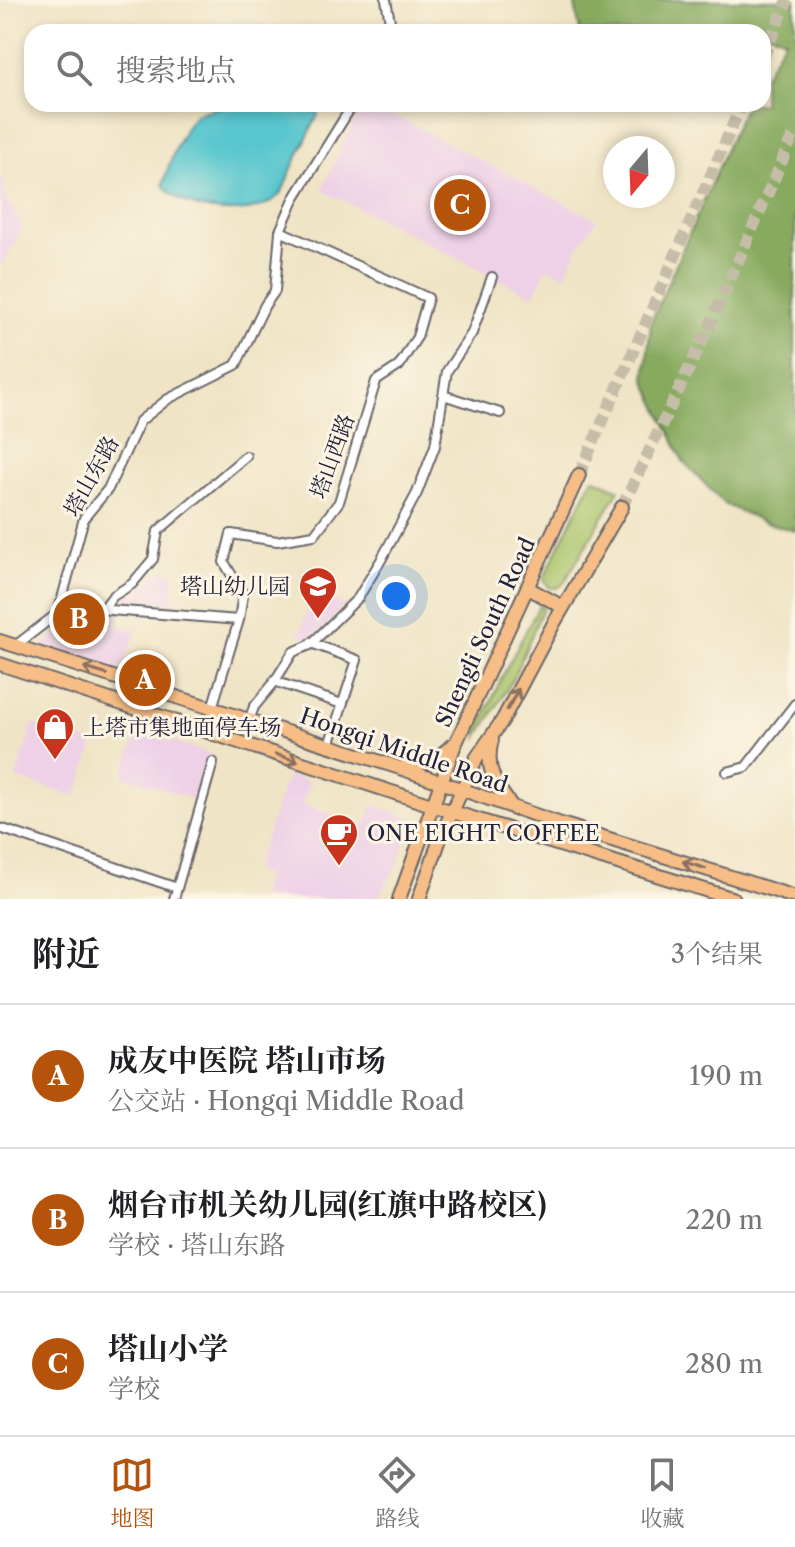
<!DOCTYPE html>
<html lang="zh">
<head>
<meta charset="utf-8">
<style>
  body { margin:0; font-family:"Libre Caslon Text","Noto Serif SC",serif; background:#f2f2f2; color:#202124 }
  .compass { position:absolute; left:603px; top:136px; width:72px; height:72px; border-radius:50%; background:#fff; box-shadow:0 4px 12px #0003; rotate:199deg }
  .you { position:absolute; left:396px; top:596px; width:28px; height:28px; margin:-20px; border:6px solid #fff; border-radius:50%; background:#1a73e8; box-shadow:0 0 0 12px #1a73e833 }
  .badge { display:grid; place-items:center; width:52px; height:52px; border-radius:50%; background:#b45309; color:#fff; font-size:26px; font-weight:700 }
  .pin { position:absolute; translate:-50% -50%; border:4px solid #fff; box-shadow:0 2px 8px #0006 }
  .list { margin:0; padding:0; list-style:none }
  h2 { display:flex; justify-content:space-between; align-items:center; height:104px; margin:0; padding:0 32px; font-size:34px }
  h2 small { font-size:26px; font-weight:400; color:#757577 }
  .list li { display:grid; grid-template-columns:52px 1fr auto; gap:24px; align-items:center; box-sizing:border-box; height:144px; padding:0 32px; border-top:2px solid #e0e0e0 }
  .list b { display:block; font-size:30px; white-space:nowrap }
  .list p { margin:0; font-size:26px; white-space:nowrap; color:#757577 }
  .list em { font-size:26px; font-style:normal; color:#757577 }
  .icon { flex:none; width:44px; height:44px; fill:none; stroke:currentColor; stroke-width:2; stroke-linecap:round; stroke-linejoin:round }
  .map { position:relative; flex:none; width:795px; height:899px; overflow:hidden }
  .search { position:absolute; background:#fff; box-shadow:0 4px 12px #0003; left:24px; right:24px; top:24px; height:88px; display:flex; align-items:center; gap:20px; box-sizing:border-box; padding:0 28px; border-radius:24px; color:#757577; font-size:30px }
  .sheet { height:536px; background:#fff }
  nav { display:flex; justify-content:space-around; align-items:center; box-sizing:border-box; height:112px; border-top:2px solid #e0e0e0; background:#fff; font-size:22px; color:#757577 }
  nav a { display:grid; justify-items:center; gap:4px }
  nav .on { color:#b45309 }
  .map>svg:first-child { display:block }
  .built { fill:#eed0e7 }
  .green { fill:#aac46a; stroke:#667352; stroke-width:2 }
  .forest { fill:#87aa5e; stroke:#54664c; stroke-width:2 }
  .water { fill:#59c6ce; stroke:#3e7484; stroke-width:2 }
  .lines { fill:none; stroke-linecap:round; stroke-linejoin:round }
  .primary-tunnel { stroke:#c6bda9; stroke-width:12; stroke-dasharray:12 6; stroke-linecap:butt }
  .street-casing { stroke:#6a666b; stroke-width:12 }
  .primary-casing { stroke:#6a666b; stroke-width:16 }
  .street { stroke:#fff; stroke-width:8 }
  .primary { stroke:#f6be86; stroke-width:12 }
  .oneway { stroke:#8c7060 }
  .labels { text-anchor:middle; stroke-width:6; stroke-linejoin:round; paint-order:stroke }
  .street-label { font-size:22px; fill:#22223b; stroke:#fcf5e5 }
  .poi-label { font-size:22px; fill:#22223b; stroke:#fcf5e5; text-anchor:start }
</style>
</head>
<body>
<div class="map">
<svg width="795" height="899" viewBox="0 0 795 899">
  <rect width="100%" height="100%" fill="#fcf5e5"/>
  <filter id="ink" filterUnits="userSpaceOnUse"><feTurbulence type="fractalNoise" baseFrequency=".0125" numOctaves="2"/><feDisplacementMap in="SourceGraphic" scale="16" xChannelSelector="R" yChannelSelector="G"/><feConvolveMatrix kernelMatrix="1 2 1 2 8 2 1 2 1" color-interpolation-filters="sRGB"/></filter>
  <filter id="wash" filterUnits="userSpaceOnUse"><feTurbulence type="fractalNoise" baseFrequency=".006" numOctaves="4" result="noise"/><feDisplacementMap in="SourceGraphic" scale="32" xChannelSelector="R" yChannelSelector="G"/><feGaussianBlur stdDeviation="1.8" result="paint"/><feColorMatrix in="noise" values="0 0 0 0 0 0 0 0 0 0 0 0 0 0 0 0 0 1.4 0 .05"/><feComposite in="paint" operator="in"/></filter>
  <g filter="url(#wash)">
    <rect width="100%" height="100%" fill="#efe4c5"/>
    <path class="built" d="M358,112L395,116L597,220L580,243L565,275L547,268L533,296L322,190Z
      M0,176L4,178L3,193L22,227L3,266L0,265Z
      M162,571L174,574L173,603L124,601L116,625L136,631L122,670L42,646L72,616L106,621L116,599L138,592Z
      M316,595L346,605L309,642L299,635L309,604Z
      M33,724L94,743L77,797L16,778Z
      M138,730L213,755L199,801L123,776Z
      M288,774L310,782L302,804L365,827L373,805L413,819L398,864L377,899H271L260,895L266,876L254,871Z"/>
    <path class="green" d="M593,478L619,490L563,584L557,588H550L544,580L546,573Z
      M540,604L543,608L512,681L478,737V730L502,677Z"/>
    <path class="forest" d="M574,0H795V531L766,523L724,504L683,461L645,379L651,322L737,123L747,104H763V77L785,39L760,29L754,32H580Z"/>
    <path class="water" d="M236,104L314,106L318,115C309,133 300,152 291,170C288,177 285,187 281,193C258,222 182,214 163,185C167,169 184,122 198,114C209,108 223,107 236,104Z"/>
  </g>
  <g filter="url(#ink)">
    <g class="lines">
      <path class="primary-tunnel" d="M763,57L788,0
        M579,475L742,104
        M622,507L712,321L795,131"/>
      <defs>
        <path id="street" d="M386,0L392,32
          M443,395L500,413
          M103,609L113,596L132,584L153,559L158,531L246,456
          M58,613L84,518L108,489L140,421L168,399L236,365L265,305L275,291L280,231L294,199L353,104
          M311,643L357,660L329,745
          M15,646L58,613L84,608L239,620
          M274,681L342,704
          M212,708L239,620L243,594L224,562L231,534L277,541L314,535L339,502L376,381L399,366L417,337L428,298L280,231
          M249,720L254,707L273,684L293,652L310,645L358,598L381,560L417,493L435,446L447,371L472,333L492,277
          M727,772L746,767L795,704
          M0,828L177,888
          M174,899L213,762"/>
        <path id="primary" d="M528,588L563,607
          M0,641L400,768L561,824L795,897
          M0,664L453,812L734,899
          M492,740C484,768 496,787 514,809
          M405,767C423,765 440,758 452,745
          M399,899L454,747L579,475
          M419,899L441,836L477,757L502,721L554,623L622,507"/>
      </defs>
      <use href="#street" class="street-casing"/>
      <use href="#primary" class="primary-casing"/>
      <use href="#street" class="street"/>
      <use href="#primary" class="primary"/>
    </g>
    <defs><path id="oneway-shaft" d="M-6 0H5M1.5-3L5.5 0L1.5 3" fill="none" stroke-width="1.6" stroke-linecap="round" stroke-linejoin="round" transform="scale(2)"/></defs>
    <g class="oneway">
      <use href="#oneway-shaft" transform="translate(95 671) rotate(-163)"/>
      <use href="#oneway-shaft" transform="translate(513 699) rotate(-62)"/>
      <use href="#oneway-shaft" transform="translate(287 758) rotate(18)"/>
      <use href="#oneway-shaft" transform="translate(694 865) rotate(-163)"/>
    </g>
  </g>
  <defs>
    <symbol id="school-pin" viewBox="-11 -11 22 30"><path d="M0 17L-7.5 6A9.5 9.5 0 1 1 7.5 6Z" fill="#c8321e" stroke="#fcf5e5"/><path d="M0-5L7-2L0 1L-7-2ZM-4 1L0 2.5L4 1V4Q0 6-4 4Z" fill="#fff"/></symbol>
    <symbol id="shop-pin" viewBox="-11 -11 22 30"><path d="M0 17L-7.5 6A9.5 9.5 0 1 1 7.5 6Z" fill="#c8321e" stroke="#fcf5e5"/><path d="M-5-2.5h2.3a2.7 3.5 0 0 1 5.4 0H5L5.5 6h-11ZM-1.5-2.5h3a1.5 2.3 0 0 0-3 0Z" fill="#fff"/></symbol>
    <symbol id="cafe-pin" viewBox="-11 -11 22 30"><path d="M0 17L-7.5 6A9.5 9.5 0 1 1 7.5 6Z" fill="#c8321e" stroke="#fcf5e5"/><path d="M-5.5-4.5H6V0H3Q3 3.5 0 3.5H-2.5Q-5.5 3.5-5.5 0ZM3-3.2v2h1.7v-2ZM-6 4.5H4V6H-6Z" fill="#fff"/></symbol>
  </defs>
  <g fill-rule="evenodd">
    <use href="#school-pin" x="296" y="564" width="44" height="60"/>
    <use href="#shop-pin" x="33" y="705" width="44" height="60"/>
    <use href="#cafe-pin" x="317" y="811" width="44" height="60"/>
  </g>
  <g class="labels">
    <g class="street-label">
      <text transform="translate(332 456) rotate(-70)" y="8">塔山西路</text>
      <text transform="translate(91 476) rotate(-61)" y="8">塔山东路</text>
      <text transform="translate(485 632) rotate(-65)" y="8">Shengli South Road</text>
      <text transform="translate(404 750) rotate(19)" y="8">Hongqi Middle Road</text>
    </g>
    <g class="poi-label">
      <text x="290" y="594" text-anchor="end">塔山幼儿园</text>
      <text x="83" y="735">上塔市集地面停车场</text>
      <text x="367" y="841">ONE EIGHT COFFEE</text>
    </g>
  </g>
</svg>
<svg class="compass" viewBox="-18 -18 36 36"><path d="M0-13l5 13h-10z" fill="#e53935"/><path d="M0 13l5-13h-10z" fill="#757577"/></svg>
<div class="you"></div>
<div class="pin badge" style="left:145px;top:680px">A</div>
<div class="pin badge" style="left:79px;top:619px">B</div>
<div class="pin badge" style="left:460px;top:205px">C</div>
<div class="search"><svg class="icon" aria-label="search" viewBox="0 0 24 24"><circle cx="10" cy="10" r="6"/><path d="M15 15l6 6"/></svg>搜索地点</div>
</div>
<section class="sheet">
<h2>附近<small>3个结果</small></h2>
<ul class="list">
<li><span class="badge">A</span><div><b>成友中医院 塔山市场</b><p>公交站 · Hongqi Middle Road</p></div><em>190 m</em></li>
<li><span class="badge">B</span><div><b>烟台市机关幼儿园(红旗中路校区)</b><p>学校 · 塔山东路</p></div><em>220 m</em></li>
<li><span class="badge">C</span><div><b>塔山小学</b><p>学校</p></div><em>280 m</em></li>
</ul>
</section>
<nav>
<a class="on"><svg class="icon" aria-label="map" viewBox="0 0 24 24"><path d="M3 6l6-2 6 2 6-2v14l-6 2-6-2-6 2zM9 4v14M15 6v14"/></svg>地图</a>
<a><svg class="icon" aria-label="directions" viewBox="0 0 24 24"><path d="M12 3l9 9-9 9-9-9zM9 14v-3h6M13 9l2 2-2 2"/></svg>路线</a>
<a><svg class="icon" aria-label="saved" viewBox="0 0 24 24"><path d="M7 4h10v16l-5-4-5 4z"/></svg>收藏</a>
</nav>
</body>
</html>
